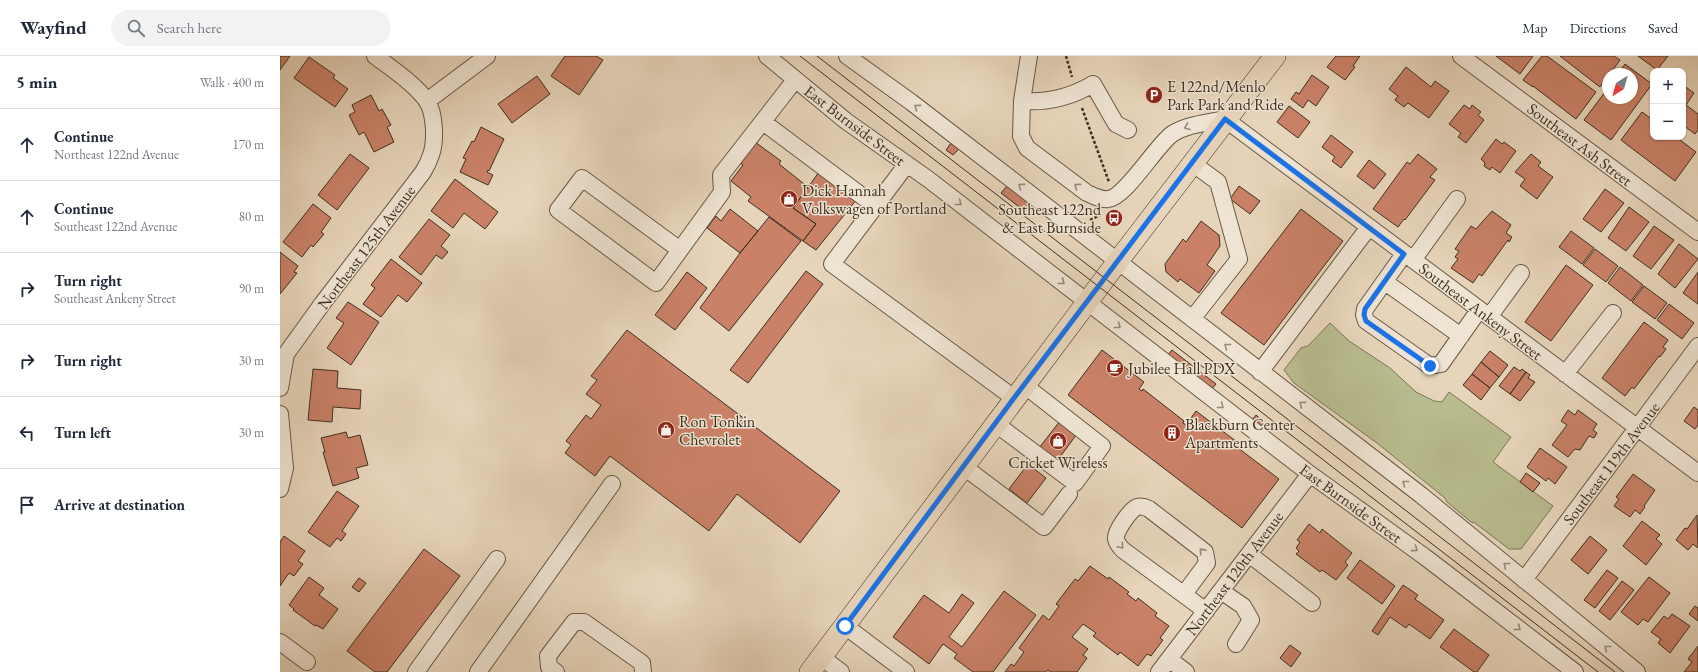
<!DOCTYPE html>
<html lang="en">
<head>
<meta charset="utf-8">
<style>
  body { margin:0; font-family:"EB Garamond",serif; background:#f2f2f3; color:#1f2937 }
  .controls { position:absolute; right:12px; top:12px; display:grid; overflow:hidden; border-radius:8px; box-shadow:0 1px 3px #0004 }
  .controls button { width:36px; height:36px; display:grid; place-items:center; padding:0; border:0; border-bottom:1px solid #e0e1e3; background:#fff; color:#1f2937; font:20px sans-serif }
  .compass { position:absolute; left:1322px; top:12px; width:36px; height:36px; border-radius:50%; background:#fff; box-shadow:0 1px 3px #0004; rotate:217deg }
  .stop { position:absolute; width:12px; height:12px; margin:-9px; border:3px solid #1a73e8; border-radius:50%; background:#fff }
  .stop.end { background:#1a73e8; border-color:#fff; box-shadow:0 1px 4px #0008 }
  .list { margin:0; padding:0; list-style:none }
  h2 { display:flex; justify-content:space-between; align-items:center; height:52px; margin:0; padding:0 16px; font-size:17px }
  h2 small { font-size:13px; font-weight:400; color:#747a83 }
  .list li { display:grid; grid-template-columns:26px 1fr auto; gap:12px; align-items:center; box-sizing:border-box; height:72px; padding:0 16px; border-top:1px solid #e0e1e3 }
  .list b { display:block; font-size:15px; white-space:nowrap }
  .list p { margin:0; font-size:13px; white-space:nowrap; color:#747a83 }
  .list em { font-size:13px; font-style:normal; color:#747a83 }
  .icon { flex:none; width:22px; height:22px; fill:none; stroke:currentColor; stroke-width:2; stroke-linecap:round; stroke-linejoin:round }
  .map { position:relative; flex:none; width:1418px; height:616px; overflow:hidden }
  header { display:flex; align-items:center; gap:24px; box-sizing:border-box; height:56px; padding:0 20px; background:#fff; border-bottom:1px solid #e0e1e3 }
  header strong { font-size:19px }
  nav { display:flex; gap:22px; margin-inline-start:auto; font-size:14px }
  .search { width:280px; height:36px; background:#f2f2f3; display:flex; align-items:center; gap:10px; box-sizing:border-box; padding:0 14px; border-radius:22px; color:#747a83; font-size:15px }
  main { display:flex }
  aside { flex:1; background:#fff }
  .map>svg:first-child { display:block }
  .green { fill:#b8bc8e; stroke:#7a7656 }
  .building { fill:#ca8168; stroke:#3d301f }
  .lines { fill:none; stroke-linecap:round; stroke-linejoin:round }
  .minor-casing { stroke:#685946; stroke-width:18 }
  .major-casing { stroke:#3d301f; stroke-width:22 }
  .path { stroke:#3d301f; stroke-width:2.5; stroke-dasharray:3 2; stroke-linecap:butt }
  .minor { stroke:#efe4d3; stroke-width:16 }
  .major { stroke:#e7d5bb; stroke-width:21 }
  .tram { stroke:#3d301f; stroke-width:1 }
  .oneway { stroke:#968a79 }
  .route { stroke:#1a73e8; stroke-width:5 }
  .labels { text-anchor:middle; stroke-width:3; stroke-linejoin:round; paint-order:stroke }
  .poi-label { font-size:16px; fill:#3d301f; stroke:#efe4d3; text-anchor:start }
  .street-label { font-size:16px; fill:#3d301f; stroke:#efe4d3 }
</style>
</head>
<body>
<header>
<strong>Wayfind</strong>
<div class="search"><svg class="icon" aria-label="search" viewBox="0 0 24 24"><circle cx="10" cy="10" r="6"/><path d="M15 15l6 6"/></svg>Search here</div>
<nav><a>Map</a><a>Directions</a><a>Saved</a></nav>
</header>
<main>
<aside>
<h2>5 min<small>Walk · 400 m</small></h2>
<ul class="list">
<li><svg class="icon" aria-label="ahead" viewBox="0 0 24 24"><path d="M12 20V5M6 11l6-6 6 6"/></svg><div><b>Continue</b><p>Northeast 122nd Avenue</p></div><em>170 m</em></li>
<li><svg class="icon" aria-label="ahead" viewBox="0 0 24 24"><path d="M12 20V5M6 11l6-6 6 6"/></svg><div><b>Continue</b><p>Southeast 122nd Avenue</p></div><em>80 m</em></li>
<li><svg class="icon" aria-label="right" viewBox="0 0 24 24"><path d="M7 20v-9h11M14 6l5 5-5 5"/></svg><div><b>Turn right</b><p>Southeast Ankeny Street</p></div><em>90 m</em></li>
<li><svg class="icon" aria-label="right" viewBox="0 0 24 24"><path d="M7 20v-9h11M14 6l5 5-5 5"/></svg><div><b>Turn right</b></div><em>30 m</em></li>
<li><svg class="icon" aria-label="left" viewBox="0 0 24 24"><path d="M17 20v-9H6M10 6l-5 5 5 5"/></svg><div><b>Turn left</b></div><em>30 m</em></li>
<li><svg class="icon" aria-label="arrive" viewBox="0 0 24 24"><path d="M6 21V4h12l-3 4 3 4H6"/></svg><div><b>Arrive at destination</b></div></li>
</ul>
</aside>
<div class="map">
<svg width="1418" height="616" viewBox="0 0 1418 616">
  <rect width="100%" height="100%" fill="#e7d5bb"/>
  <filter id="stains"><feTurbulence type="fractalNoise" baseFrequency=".005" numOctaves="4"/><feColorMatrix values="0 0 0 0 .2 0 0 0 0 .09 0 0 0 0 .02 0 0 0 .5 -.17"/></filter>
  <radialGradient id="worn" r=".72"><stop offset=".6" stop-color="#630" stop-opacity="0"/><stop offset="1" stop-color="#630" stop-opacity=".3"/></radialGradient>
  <path class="green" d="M1050,267L1069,285L1110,312L1136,336L1154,345L1162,346L1169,336L1231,381L1213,406L1273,450L1241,493H1229L1195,467L1191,466L1167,446L1165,442L1097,387L1014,327L1004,314L1021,292L1028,290Z"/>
  <path class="building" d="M0,0H10L0,14Z
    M285,0H316L323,4L299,39L271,20Z
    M1056,0H1080L1073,10L1075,11L1065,24L1047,11Z
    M1216,0H1253L1240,18Z
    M1262,0H1267L1316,36L1296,63L1253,30V31L1243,24Z
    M1280,0H1334L1340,4L1330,18H1328L1320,31Z
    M1358,0H1388L1377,14Z
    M29,1L55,19L53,22L68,33L55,51L14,22Z
    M1345,8L1372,28L1331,84L1304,64L1328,32V42H1352V18H1338Z
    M1126,11L1151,31L1155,25L1169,35L1149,62L1128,47L1124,51L1115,44L1118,40L1109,33Z
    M1032,19L1049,31L1036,50L1028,44L1023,52L1011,43L1016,36L1019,38Z
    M257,20L270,38L232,67L218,48Z
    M1403,29L1414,37L1406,49L1418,58V74L1415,78L1403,69Z
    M91,39L99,55L102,53L111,69L107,71L114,86L94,96L84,76L79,79L69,59L75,56L72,49Z
    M1184,49L1190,53L1192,49L1201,56L1198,59L1204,64L1186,87L1178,81L1181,77L1169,68Z
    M1009,50L1030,66L1018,82L997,66Z
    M1362,56L1373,64V81H1396L1416,96L1395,125L1341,84Z
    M201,71L224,83L209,115L208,114L207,116L213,119L208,129L180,116L186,103L183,102L192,85L194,86Z
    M1051,79L1073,96L1061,112L1052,105L1055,101L1042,91Z
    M1216,83L1222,88L1224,86L1236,95L1220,117L1212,111L1210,114L1204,110L1205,107L1201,103Z
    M475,86L501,105L499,108L528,131L513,152L536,168L523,185L468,145L471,141L451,125L463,109L460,107Z
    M671,87L679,93L673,99L666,94Z
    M70,98L89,112L57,154L38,139Z
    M1138,98L1157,113L1150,121L1155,124L1125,164L1124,163L1118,171L1093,153L1127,106L1130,108Z
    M1251,98L1261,106L1258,110L1273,121L1257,143L1240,130L1245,123L1235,116Z
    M1089,104L1106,118L1094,133L1077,120Z
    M539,116L577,143L536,194L523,185L536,168L513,152Z
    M175,123L218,156L205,173L184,157L173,172L151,155Z
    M727,130L749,146L743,154L721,137Z
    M959,130L980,145L970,158L950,143Z
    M1325,133L1344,147L1321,176L1303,163Z
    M33,148L51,162L41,176L44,178L33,191L31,189L22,201L3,186Z
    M1349,151L1369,166L1346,195L1328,182Z
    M450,153L478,175L460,197L427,172L436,160L441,165Z
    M1021,153L1063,185L984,289L941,257Z
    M1212,155L1231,169L1226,177L1232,181L1229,186L1228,184L1202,220L1199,218L1193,227L1171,212L1178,203L1175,201L1179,195L1175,193L1191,170L1196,173Z
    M489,161L521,185L449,275L420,252L460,197Z
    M149,163L170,179L161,190L168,196L162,203L156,199L141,219L119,201Z
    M921,165L939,179L940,190L927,209L935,215L919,237L900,223L898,226L886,216L885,208L903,183L906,186Z
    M1374,170L1394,184L1371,213L1353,200Z
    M1291,175L1314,192L1302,208L1279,191Z
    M1399,188L1418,203L1395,232L1378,218Z
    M1315,193L1338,210L1326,226L1303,209Z
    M0,196L18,210L14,216L17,217L0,238Z
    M111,203L142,227L127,246L118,239L101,261L83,248L95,232L91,229Z
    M1286,209L1313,229L1271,285L1245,266Z
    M1340,211L1363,229L1351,245L1328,227Z
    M526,215L543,228L468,327L450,314Z
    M407,216L427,232L395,274L375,259Z
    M1418,216V248L1403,237Z
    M1364,230L1387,247L1375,263L1352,246Z
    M68,246L99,266L71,309L47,292L64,267L56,262Z
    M1389,248L1414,267L1402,283L1377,264Z
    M1364,266L1388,284L1383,291L1386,293L1380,301L1379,300L1354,333L1352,331L1345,340L1322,322Z
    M347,274L560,435L520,487L457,438L429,475L330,400L315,420L285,397L291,389L286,385L306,359L311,363L321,349L306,338L317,324L311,320Z
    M822,294L864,326L859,333L862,335L863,333L904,365L903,367L906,369L916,355L957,386L954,391L957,393L958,392L999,423L962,472L788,339Z
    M892,294L936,328L930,335L886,301Z
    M1210,295L1228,309L1219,321L1201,306Z
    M1201,306L1219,321L1210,332L1192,318Z
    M1234,311L1240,315L1242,313L1246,316L1230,338L1219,330Z
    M33,313L58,315L57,332L81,334L80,353L53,351L52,366L28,364Z
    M1246,316L1250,319L1248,322L1255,326L1240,345L1230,338Z
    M1192,318L1210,332L1201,344L1183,329Z
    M1414,351L1418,354V369L1415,373L1404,365Z
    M1288,354L1295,359L1298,354L1317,368L1313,374L1317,377L1314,382L1309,380L1300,394L1295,393L1288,401L1272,389L1287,369L1281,365Z
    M976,359L984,366L979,372L971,366Z
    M780,365L797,378L777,405L759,392Z
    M66,376L68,382L80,379L88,409L76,412L79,422L53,430L43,396H45L41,382Z
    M1260,392L1287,411L1275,428L1268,422L1266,425L1247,411Z
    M748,408L766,422L747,447L729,433Z
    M1246,417L1260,427L1253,436L1240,426Z
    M1353,418L1375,434L1364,450L1365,451L1360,458L1355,454L1350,461L1334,450L1339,443L1336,441Z
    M57,435L79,450L62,475L66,478L61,485L57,482L50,491L28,476Z
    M1417,459L1418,492L1413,488L1408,494L1396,484L1405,472L1407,473Z
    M1362,465L1380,479L1376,483L1382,488L1366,509L1343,490Z
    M1029,468L1040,477L1042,473L1072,497L1065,506L1068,509L1056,524L1042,514L1040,516L1016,498L1019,495L1016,492L1020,486L1017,484Z
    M4,480L25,495L18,505L23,508L14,520L9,517L0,530V486Z
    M1310,480L1327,494L1308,518L1291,504Z
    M144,493L180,520L107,616H95L67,595Z
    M1080,504L1115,530L1102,548L1067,522Z
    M810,510L828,523L829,521L849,536L847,538L856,545L858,542L877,557L875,560L889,570L880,582L883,584L871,600L867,598L858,610L840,596L838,599L813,580L816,577L803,568L792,581L808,593L803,599L807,602L797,616H770L768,614L766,616H725L731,608L734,610L744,596L739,592L763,559L769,564L779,550L776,548L795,523L798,525Z
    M1327,514L1338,522L1315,552L1304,544Z
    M29,521L44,532L39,539L58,553L43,573L36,569L35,570L13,554L14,553L9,549Z
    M1369,521L1390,537L1368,566L1363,563L1358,569L1341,556Z
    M79,522L86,527L79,536L72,531Z
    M1342,525L1354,534L1330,564L1319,555Z
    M1123,529L1138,539L1135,543L1164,564L1150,583L1129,568L1126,572L1110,561L1098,579L1092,575Z
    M724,535L756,559L713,616H693L674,602L677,598L663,588L649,608L613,581L644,539L669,557L682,538L694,547L669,581L682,591Z
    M1415,550L1418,552V565L1409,558Z
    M1392,558L1410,570L1390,597L1378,587L1381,583L1371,576L1384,560L1388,563Z
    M1174,573L1209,599L1197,616H1194L1160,591Z
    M1010,589L1021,597L1011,611L1000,602Z
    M1418,590V616H1404L1412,606L1408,603Z"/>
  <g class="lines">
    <defs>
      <path id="minor" d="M487,0L566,65L648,123L1030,418L1145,501L1295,616
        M567,0L631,46L1141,439L1357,616
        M749,0L742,45L741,80L747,92L807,137C814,140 821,144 828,143C845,142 875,91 892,78C908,68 927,67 945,63L1418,417
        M1181,0L1418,176
        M147,45L207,0
        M742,45C768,47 791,41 813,28L836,68L848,74
        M483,66L594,149
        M627,108L552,208L734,342
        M400,194L302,122L278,154L376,227L442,136L441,119L515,24
        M1124,198L1085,253L1084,259L1086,265L1150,310L1161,308L1199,254
        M1133,204L1177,143
        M1105,226L1181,280
        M1209,261L1241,217
        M912,263L959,203L938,126L912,107
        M980,316L1089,171
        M1285,318L1333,257
        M0,332L6,298L42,248L143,116C146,111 149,105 151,99C156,85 155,58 147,45C135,28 111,12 95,0
        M0,358L5,412L0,433
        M716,368L795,427L822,390L744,329
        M684,411L764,471L789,438
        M969,498L1032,547
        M1244,524L1418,290
        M941,535L963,550L971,564L956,588
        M904,538L927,507L925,496L869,453C865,451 861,450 857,451C850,454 834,477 836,483C837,488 840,491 843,494L926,555
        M565,570L626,616
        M0,586L27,606
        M541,601L561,616
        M889,603L906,616
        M136,616L217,503
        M198,616L332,428
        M276,616L269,611L268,600L294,566H304L362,607L363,616
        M879,616L1030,418"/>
      <path id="major" d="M530,616L838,205L995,0"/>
    </defs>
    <use href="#minor" class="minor-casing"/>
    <use href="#major" class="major-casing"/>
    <path class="path" d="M786,0L792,21
      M802,52L829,126
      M810,164L820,159"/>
    <use href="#minor" class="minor"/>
    <use href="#major" class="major"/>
    <path class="tram" d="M520,0L1318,616
      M537,0L1335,616"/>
  </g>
  <defs><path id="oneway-chevron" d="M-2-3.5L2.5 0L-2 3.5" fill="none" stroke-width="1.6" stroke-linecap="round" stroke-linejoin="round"/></defs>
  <g class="oneway">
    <use href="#oneway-chevron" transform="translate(637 51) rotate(-143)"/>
    <use href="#oneway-chevron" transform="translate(907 71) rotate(159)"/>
    <use href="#oneway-chevron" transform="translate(741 130) rotate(-143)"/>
    <use href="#oneway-chevron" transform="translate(797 130) rotate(-143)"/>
    <use href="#oneway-chevron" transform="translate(679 147) rotate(38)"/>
    <use href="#oneway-chevron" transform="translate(782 226) rotate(38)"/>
    <use href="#oneway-chevron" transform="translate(838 270) rotate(38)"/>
    <use href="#oneway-chevron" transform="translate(947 290) rotate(-142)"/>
    <use href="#oneway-chevron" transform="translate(1022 348) rotate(-143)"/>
    <use href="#oneway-chevron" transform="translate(941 350) rotate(38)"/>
    <use href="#oneway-chevron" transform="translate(1125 427) rotate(-142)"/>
    <use href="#oneway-chevron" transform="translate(841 490) rotate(50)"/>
    <use href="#oneway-chevron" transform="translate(1135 493) rotate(36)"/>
    <use href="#oneway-chevron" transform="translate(922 495) rotate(-132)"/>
    <use href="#oneway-chevron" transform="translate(1226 509) rotate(-141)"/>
    <use href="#oneway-chevron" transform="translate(1238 572) rotate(38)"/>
    <use href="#oneway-chevron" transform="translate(1327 592) rotate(-141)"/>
  </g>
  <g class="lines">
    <path class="route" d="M565,570L734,342L945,63L1124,198L1085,253L1084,259L1086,265L1150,310"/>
  </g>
  <defs>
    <symbol id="parking-disc" viewBox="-11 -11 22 22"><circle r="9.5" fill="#8f2418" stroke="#efe4d3"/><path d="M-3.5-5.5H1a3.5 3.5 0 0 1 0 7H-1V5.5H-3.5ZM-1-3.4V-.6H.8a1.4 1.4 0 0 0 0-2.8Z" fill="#fff"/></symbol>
    <symbol id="shop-disc" viewBox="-11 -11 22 22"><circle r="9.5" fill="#8f2418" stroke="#efe4d3"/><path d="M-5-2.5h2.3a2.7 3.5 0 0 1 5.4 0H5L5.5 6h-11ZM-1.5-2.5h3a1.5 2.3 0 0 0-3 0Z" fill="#fff"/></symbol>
    <symbol id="bus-disc" viewBox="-11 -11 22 22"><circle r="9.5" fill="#8f2418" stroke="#efe4d3"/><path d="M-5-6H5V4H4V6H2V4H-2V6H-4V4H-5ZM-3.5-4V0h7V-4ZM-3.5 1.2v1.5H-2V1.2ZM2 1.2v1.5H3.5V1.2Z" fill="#fff"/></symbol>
    <symbol id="cafe-disc" viewBox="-11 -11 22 22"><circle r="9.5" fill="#8f2418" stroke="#efe4d3"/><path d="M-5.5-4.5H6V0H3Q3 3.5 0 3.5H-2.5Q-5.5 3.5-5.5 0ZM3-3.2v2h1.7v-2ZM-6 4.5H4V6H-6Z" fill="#fff"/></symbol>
    <symbol id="building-disc" viewBox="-11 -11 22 22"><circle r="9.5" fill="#8f2418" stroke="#efe4d3"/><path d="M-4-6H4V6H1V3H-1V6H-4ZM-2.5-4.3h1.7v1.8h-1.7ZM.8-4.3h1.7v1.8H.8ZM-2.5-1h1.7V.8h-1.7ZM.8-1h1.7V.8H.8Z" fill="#fff"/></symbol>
  </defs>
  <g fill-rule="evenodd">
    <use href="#parking-disc" x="864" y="29" width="20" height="20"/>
    <use href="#shop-disc" x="499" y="133" width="20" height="20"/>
    <use href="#bus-disc" x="824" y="152" width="20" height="20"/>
    <use href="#cafe-disc" x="825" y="302" width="20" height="20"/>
    <use href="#shop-disc" x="376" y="364" width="20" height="20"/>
    <use href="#building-disc" x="882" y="367" width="20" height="20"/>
    <use href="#shop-disc" x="768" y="375" width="20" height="20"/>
  </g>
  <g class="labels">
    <g class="poi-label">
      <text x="887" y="36">E 122nd/Menlo<tspan x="887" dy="18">Park Park and Ride</tspan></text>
      <text x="522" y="140">Dick Hannah<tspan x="522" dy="18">Volkswagen of Portland</tspan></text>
      <text x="821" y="159" text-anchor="end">Southeast 122nd<tspan x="821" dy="18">&amp; East Burnside</tspan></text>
      <text x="848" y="318">Jubilee Hall PDX</text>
      <text x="399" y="371">Ron Tonkin<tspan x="399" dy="18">Chevrolet</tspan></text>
      <text x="905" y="374">Blackburn Center<tspan x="905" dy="18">Apartments</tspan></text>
      <text x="778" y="412" text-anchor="middle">Cricket Wireless</text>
    </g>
    <g class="street-label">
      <text transform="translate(575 69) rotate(37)" y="6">East Burnside Street</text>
      <text transform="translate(1300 88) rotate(37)" y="6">Southeast Ash Street</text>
      <text transform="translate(86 191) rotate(-53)" y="6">Northeast 125th Avenue</text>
      <text transform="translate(1201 255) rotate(37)" y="6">Southeast Ankeny Street</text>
      <text transform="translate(1331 407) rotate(-53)" y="6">Southeast 119th Avenue</text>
      <text transform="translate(1071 447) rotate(36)" y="6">East Burnside Street</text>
      <text transform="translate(954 517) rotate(-53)" y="6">Northeast 120th Avenue</text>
    </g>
  </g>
  <rect width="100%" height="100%" filter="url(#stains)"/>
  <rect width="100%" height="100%" fill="url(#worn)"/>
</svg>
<div class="controls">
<button>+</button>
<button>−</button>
</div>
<svg class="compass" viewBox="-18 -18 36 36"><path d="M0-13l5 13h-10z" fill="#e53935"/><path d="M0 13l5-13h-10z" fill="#747a83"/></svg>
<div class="stop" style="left:565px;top:570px"></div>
<div class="stop end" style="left:1150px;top:310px"></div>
</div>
</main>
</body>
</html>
